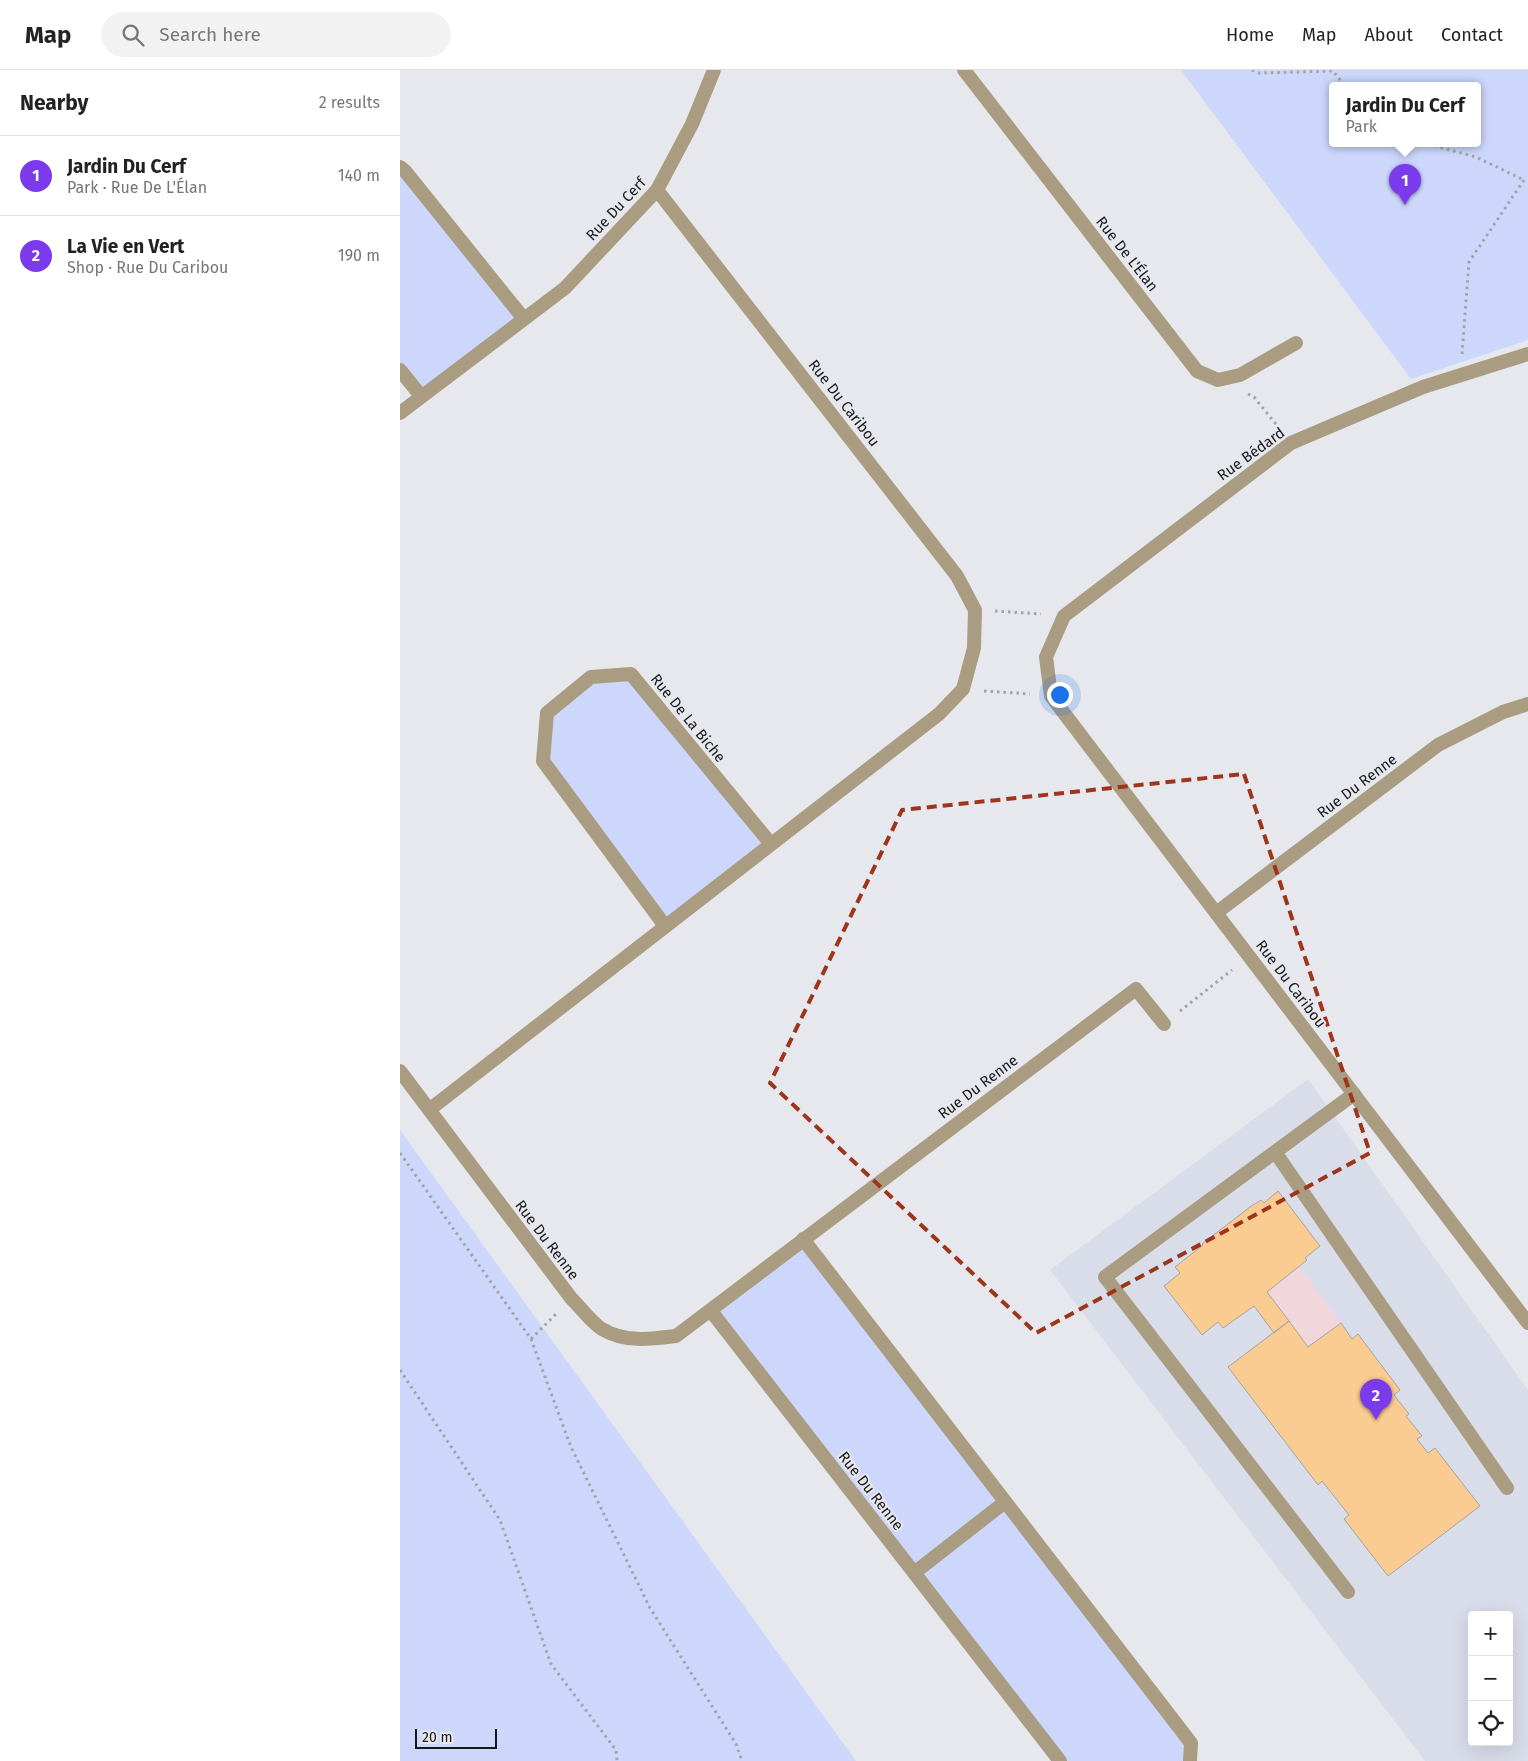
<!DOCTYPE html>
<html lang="en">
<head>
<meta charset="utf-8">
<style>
  :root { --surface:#fff; --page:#f2f2f2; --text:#222; --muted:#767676; --line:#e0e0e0; --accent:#7c3aed }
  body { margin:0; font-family:"Fira Sans",sans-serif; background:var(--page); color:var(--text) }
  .controls { position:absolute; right:15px; bottom:15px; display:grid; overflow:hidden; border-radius:5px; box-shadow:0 5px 20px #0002 }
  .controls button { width:45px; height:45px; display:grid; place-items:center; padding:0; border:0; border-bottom:1px solid var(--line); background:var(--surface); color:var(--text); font:25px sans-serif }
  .scale { position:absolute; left:15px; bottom:12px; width:82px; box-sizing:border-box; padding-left:5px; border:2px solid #18181a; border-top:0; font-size:14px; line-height:18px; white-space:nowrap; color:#18181a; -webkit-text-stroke:4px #e7e8ee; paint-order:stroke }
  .you { position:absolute; left:659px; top:624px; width:18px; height:18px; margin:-12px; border:4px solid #fff; border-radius:50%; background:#1a73e8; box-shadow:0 0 0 8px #1a73e833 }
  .badge { display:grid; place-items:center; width:32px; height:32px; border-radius:50%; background:var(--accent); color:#fff; font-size:16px; font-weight:700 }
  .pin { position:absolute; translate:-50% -41px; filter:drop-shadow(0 1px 2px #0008) }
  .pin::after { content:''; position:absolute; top:26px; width:18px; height:15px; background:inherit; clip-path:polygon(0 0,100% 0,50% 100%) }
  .popup { position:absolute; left:929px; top:12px; width:152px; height:65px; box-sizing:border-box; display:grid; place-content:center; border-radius:5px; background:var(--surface); filter:drop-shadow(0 1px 4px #0005); font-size:16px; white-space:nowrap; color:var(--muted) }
  .popup b { font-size:19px; color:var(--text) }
  .popup::after { content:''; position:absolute; left:50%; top:100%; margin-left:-10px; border:10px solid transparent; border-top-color:var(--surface) }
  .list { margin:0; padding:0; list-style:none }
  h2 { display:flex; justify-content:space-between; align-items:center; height:65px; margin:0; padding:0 20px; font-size:21px }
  h2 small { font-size:16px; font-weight:400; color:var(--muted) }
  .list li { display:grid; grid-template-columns:32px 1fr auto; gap:15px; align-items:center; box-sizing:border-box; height:80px; padding:0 20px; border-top:1px solid var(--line) }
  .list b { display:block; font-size:19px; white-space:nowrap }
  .list p { margin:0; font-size:16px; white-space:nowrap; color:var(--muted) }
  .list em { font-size:16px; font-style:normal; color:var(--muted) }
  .icon { flex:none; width:28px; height:28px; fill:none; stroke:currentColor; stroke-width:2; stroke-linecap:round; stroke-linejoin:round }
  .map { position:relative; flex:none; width:1128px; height:1691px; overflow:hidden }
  header { display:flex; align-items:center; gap:30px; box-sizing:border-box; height:70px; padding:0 25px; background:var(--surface); border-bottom:1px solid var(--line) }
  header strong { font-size:24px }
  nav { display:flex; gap:28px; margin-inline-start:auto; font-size:18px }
  .search { width:350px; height:45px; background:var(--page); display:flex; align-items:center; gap:12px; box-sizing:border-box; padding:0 18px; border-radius:28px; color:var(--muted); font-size:19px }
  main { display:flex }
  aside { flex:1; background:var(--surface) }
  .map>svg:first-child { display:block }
</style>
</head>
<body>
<header>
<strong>Map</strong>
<div class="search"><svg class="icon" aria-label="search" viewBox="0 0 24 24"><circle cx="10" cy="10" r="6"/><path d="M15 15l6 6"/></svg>Search here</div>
<nav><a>Home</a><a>Map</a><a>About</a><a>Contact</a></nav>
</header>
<main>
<aside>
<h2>Nearby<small>2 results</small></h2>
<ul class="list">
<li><span class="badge">1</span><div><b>Jardin Du Cerf</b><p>Park · Rue De L'Élan</p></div><em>140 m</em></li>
<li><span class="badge">2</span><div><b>La Vie en Vert</b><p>Shop · Rue Du Caribou</p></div><em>190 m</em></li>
</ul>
</aside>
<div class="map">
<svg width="1128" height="1691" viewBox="0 0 1128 1691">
  <rect width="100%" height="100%" fill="#e7e8ee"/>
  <!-- built -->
  <path fill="#d8dde9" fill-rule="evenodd" d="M908 1009 1128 1320V1691H1025L650 1200ZM1072 1545H1109V1672H1072Z"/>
  <!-- education -->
  <path fill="#f1d7dc" d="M899 1197 941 1253 908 1277 867 1222Z"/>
  <!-- green -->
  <path fill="#ccd7fb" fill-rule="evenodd" d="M781 0H1128V270L1011 309ZM1078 16V74H932V16Z
    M0 97 124 249 21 326 0 300Z
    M231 604 371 774 265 856 143 691 147 643 191 607Z
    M0 1060 456 1691H0Z
    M403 1169 791 1673 790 1691H660L311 1241Z"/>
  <!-- building -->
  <path fill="#facc92" stroke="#a6a39f" d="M878 1121 920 1176 905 1188 907 1190 867 1222 889 1251 874 1263 854 1236 823 1258 818 1252 802 1265 764 1216 780 1203 775 1197 803 1175 802 1174 850 1137 861 1130 864 1133Z
    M889 1251 908 1277 941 1253 952 1269 958 1264 1000 1320 994 1325 1009 1344 1006 1346 1022 1366 1017 1369 1028 1383 1035 1378 1080 1436 988 1506 944 1449 949 1445 922 1411 918 1415 828 1297Z"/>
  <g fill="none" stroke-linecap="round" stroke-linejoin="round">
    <!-- path -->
    <path stroke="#a3a3a8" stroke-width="3" stroke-dasharray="2.5 4" stroke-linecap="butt" d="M852 0 858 3 933 1 945 16
      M1028 74 1076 87 1124 110
      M1062 284 1069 192 1124 110H1128
      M848 324 854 327 879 358
      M595 541 641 544
      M584 621 630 624
      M780 941 832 900
      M0 1083 131 1269 171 1377 250 1538 336 1674 342 1691
      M131 1269 157 1243
      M0 1300 100 1450 151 1594 216 1680 217 1691"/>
    <!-- service -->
    <path stroke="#aa9c81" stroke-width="14" d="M954 1024 875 1082 1107 1418
      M875 1082 705 1207 948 1522"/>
    <!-- minor -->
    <path stroke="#aa9c81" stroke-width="14" d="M564 0 797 301 818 310 840 305 896 273
      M0 97 5 101 124 249
      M1128 284 1023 317 891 373 664 546 646 587 651 626 1128 1253
      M0 300 21 326
      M0 343 165 218 257 120 292 54 314 0
      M816 843 1038 675 1103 642 1128 634
      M265 856 143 691 147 643 191 607 231 604 371 774
      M0 1001 171 1228C180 1237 192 1253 202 1259 225 1273 252 1269 276 1266L736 919 764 954
      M29 1040 539 644 563 619 574 578 575 540 557 506 257 120
      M403 1169 791 1673 790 1691
      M311 1241 660 1691
      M514 1503 605 1432"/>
  </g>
  <!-- marked area -->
  <path fill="none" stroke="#9d351b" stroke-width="4" stroke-dasharray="10 6" stroke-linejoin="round" d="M844 704 970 1083 636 1263 370 1013 502 740Z"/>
  <g text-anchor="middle" stroke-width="4" stroke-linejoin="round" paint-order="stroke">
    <!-- street labels -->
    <g font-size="15" fill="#18181a" stroke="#e7e8ee">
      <text transform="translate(216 139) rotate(-47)" y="5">Rue Du Cerf</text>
      <text transform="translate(727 184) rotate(52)" y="5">Rue De L'Élan</text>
      <text transform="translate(444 333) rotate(52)" y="5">Rue Du Caribou</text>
      <text transform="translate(851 384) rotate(-36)" y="5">Rue Bédard</text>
      <text transform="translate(288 648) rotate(51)" y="5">Rue De La Biche</text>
      <text transform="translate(957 716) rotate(-37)" y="5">Rue Du Renne</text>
      <text transform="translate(891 914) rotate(53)" y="5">Rue Du Caribou</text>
      <text transform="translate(578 1017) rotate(-37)" y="5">Rue Du Renne</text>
      <text transform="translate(147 1170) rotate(53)" y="5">Rue Du Renne</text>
      <text transform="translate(471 1421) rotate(52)" y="5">Rue Du Renne</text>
    </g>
  </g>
</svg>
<div class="controls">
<button>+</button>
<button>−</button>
<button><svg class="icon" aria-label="locate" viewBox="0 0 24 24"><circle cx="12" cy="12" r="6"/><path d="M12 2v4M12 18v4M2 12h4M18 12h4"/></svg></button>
</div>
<div class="scale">20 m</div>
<div class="you"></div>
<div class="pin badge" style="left:1005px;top:135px">1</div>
<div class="popup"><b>Jardin Du Cerf</b>Park</div>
<div class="pin badge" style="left:976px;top:1350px">2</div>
</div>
</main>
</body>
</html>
